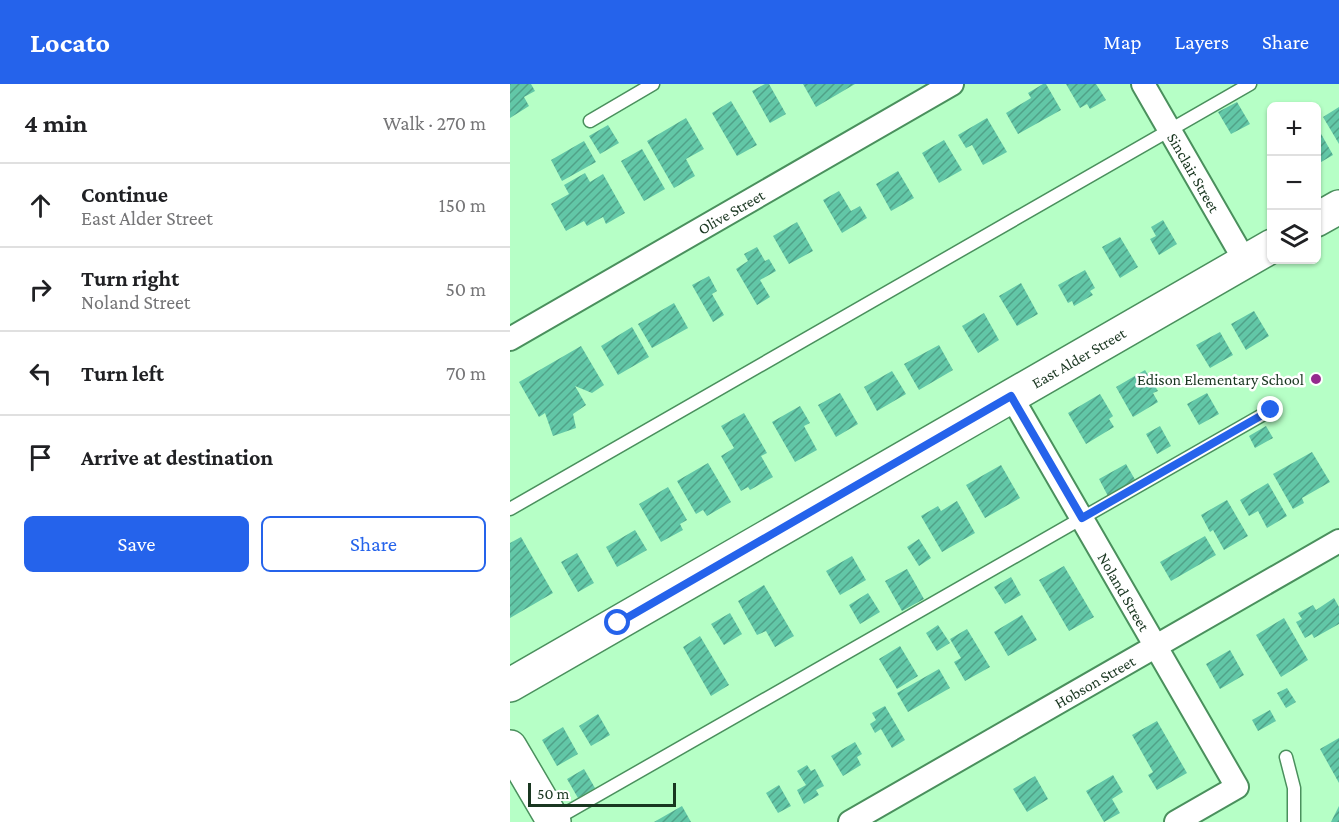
<!DOCTYPE html>
<html lang="en">
<head>
<meta charset="utf-8">
<style>
  :root { --surface:#fff; --page:#f6f6f6; --text:#202124; --muted:#757577; --line:#e0e0e0; --accent:#2563eb }
  body { margin:0; font-family:"Crimson Pro",serif; background:var(--page); color:var(--text) }
  .controls { position:absolute; right:18px; top:18px; display:grid; overflow:hidden; border-radius:9px; box-shadow:0 2px 4px #0004 }
  .controls button { width:54px; height:54px; display:grid; place-items:center; padding:0; border:0; border-bottom:2px solid var(--line); background:var(--surface); color:var(--text); font:30px sans-serif }
  .scale { position:absolute; left:18px; bottom:15px; width:148px; box-sizing:border-box; padding-left:6px; border:3px solid #193620; border-top:0; font-size:16px; line-height:21px; white-space:nowrap; color:#193620; -webkit-text-stroke:4px #fff; paint-order:stroke }
  .stop { position:absolute; width:18px; height:18px; margin:-14px; border:4px solid #2563eb; border-radius:50%; background:#fff }
  .stop.end { background:#2563eb; border-color:#fff; box-shadow:0 2px 6px #0008 }
  .list { margin:0; padding:0; list-style:none }
  h2 { display:flex; justify-content:space-between; align-items:center; height:78px; margin:0; padding:0 24px; font-size:26px }
  h2 small { font-size:20px; font-weight:400; color:var(--muted) }
  .list li { display:grid; grid-template-columns:39px 1fr auto; gap:18px; align-items:center; box-sizing:border-box; height:84px; padding:0 24px; border-top:2px solid var(--line) }
  .list b { display:block; font-size:22px; white-space:nowrap }
  .list p { margin:0; font-size:20px; white-space:nowrap; color:var(--muted) }
  .list em { font-size:20px; font-style:normal; color:var(--muted) }
  .actions { display:flex; gap:12px; padding:18px 24px }
  .actions a { flex:1; padding:14px 0; border:2px solid var(--accent); border-radius:9px; text-align:center; font-size:21px; color:var(--accent) }
  .actions .main { background:var(--accent); color:#fff }
  .icon { flex:none; width:33px; height:33px; fill:none; stroke:currentColor; stroke-width:2; stroke-linecap:round; stroke-linejoin:round }
  .map { position:relative; flex:none; width:829px; height:738px; overflow:hidden }
  header { display:flex; align-items:center; gap:36px; box-sizing:border-box; height:84px; padding:0 30px; background:var(--accent); color:#fff }
  header strong { font-size:28px }
  nav { display:flex; gap:33px; margin-inline-start:auto; font-size:21px }
  main { display:flex }
  aside { flex:1; background:var(--surface) }
  .map>svg:first-child { display:block }
</style>
</head>
<body>
<header>
<strong>Locato</strong>
<nav><a>Map</a><a>Layers</a><a>Share</a></nav>
</header>
<main>
<aside>
<h2>4 min<small>Walk · 270 m</small></h2>
<ul class="list">
<li><svg class="icon" aria-label="ahead" viewBox="0 0 24 24"><path d="M12 20V5M6 11l6-6 6 6"/></svg><div><b>Continue</b><p>East Alder Street</p></div><em>150 m</em></li>
<li><svg class="icon" aria-label="right" viewBox="0 0 24 24"><path d="M7 20v-9h11M14 6l5 5-5 5"/></svg><div><b>Turn right</b><p>Noland Street</p></div><em>50 m</em></li>
<li><svg class="icon" aria-label="left" viewBox="0 0 24 24"><path d="M17 20v-9H6M10 6l-5 5 5 5"/></svg><div><b>Turn left</b></div><em>70 m</em></li>
<li><svg class="icon" aria-label="arrive" viewBox="0 0 24 24"><path d="M6 21V4h12l-3 4 3 4H6"/></svg><div><b>Arrive at destination</b></div></li>
</ul>
<div class="actions"><a class="main">Save</a><a>Share</a></div>
</aside>
<div class="map">
<svg width="829" height="738" viewBox="0 0 829 738">
  <defs>
    <pattern id="building-hatch" width="6" height="6" patternUnits="userSpaceOnUse" patternTransform="scale(1.5)"><rect width="6" height="6" fill="#62c7a7"/><path d="M-1 1l2-2M0 6l6-6M5 7l2-2" fill="none" stroke="#50a288"/></pattern>
  </defs>
  <rect width="100%" height="100%" fill="#b6ffc6"/>
  <!-- building -->
  <path fill="url(#building-hatch)" d="M0 0H21L25 7 14 13 19 22 0 34Z
    M255 0H259L276 30 260 39 242 7Z
    M293 0H345L306 23Z
    M533 0H536L551 26 508 50 496 29 521 14 518 9Z
    M556 0H586L596 16 580 25 577 20 570 24Z
    M221 17 247 61 227 72 202 29Z
    M727 18 740 40 721 50 708 28Z
    M829 23V60L813 33Z
    M176 34 194 65 176 75 185 92 164 104 137 57Z
    M477 34 497 68 473 81 462 61 456 64 448 51Z
    M98 41 109 59 90 70 79 52Z
    M810 48 823 71 806 81V50Z
    M434 56 452 86 429 99 412 69Z
    M74 57 86 78 52 97 41 76Z
    M132 65 155 105 134 117 111 77Z
    M388 87 404 114 381 127 366 100Z
    M75 89 80 98 93 90 115 129 96 140 93 133 77 142 74 137 56 147 41 120 59 110 54 101Z
    M329 107 341 127 350 122 357 134 332 149 313 116Z
    M653 136 667 160 649 171 640 155 646 152 641 143Z
    M287 138 303 167 279 180 263 152Z
    M610 153 628 183 610 194 592 163Z
    M247 163 255 177 259 175 266 187 250 196 260 213 247 221 226 185 238 177 234 170Z
    M575 186 585 204 580 207 583 211 564 222 562 217 558 219 548 201Z
    M199 192 207 207 202 210 214 231 203 238 182 201Z
    M511 199 528 230 507 242 489 212Z
    M164 219 178 244 142 264 128 240Z
    M744 227 759 252 736 266 721 240Z
    M474 229 489 256 468 269 452 242Z
    M122 243 139 273 108 291 91 262Z
    M710 248 723 271 700 284 686 261Z
    M429 261 443 286 409 306 394 280Z
    M71 262 94 301 82 309 65 302 76 321 63 330 66 344 43 352 35 329 29 333 9 298Z
    M635 286 648 307 643 309 648 318 623 333 606 303Z
    M382 287 396 310 367 327 354 303Z
    M330 309 348 340 326 353 308 321Z
    M697 309 709 330 689 341 677 320Z
    M590 310 603 332 599 335 604 343 576 360 558 329Z
    M290 322 300 339 294 342 307 366 285 378 262 338Z
    M234 329 257 369 251 372 263 393 240 406 238 403 231 407 211 372 224 364 211 342Z
    M650 342 661 362 647 370 636 350Z
    M756 342 763 354 745 364 739 352Z
    M802 368 820 398 792 414 794 419 783 425 763 390Z
    M198 379 221 418 197 432 193 426 186 430 167 397Z
    M616 380 627 399 599 414 589 395Z
    M491 381 510 414 475 434 456 401Z
    M758 399 777 432 757 444 748 427 739 432 730 416Z
    M158 403 177 436 170 440 173 446 151 458 129 420Z
    M717 416 738 452 714 466 703 446 700 448 691 431Z
    M447 417 465 449 432 468 411 432 428 422 431 427Z
    M125 446 137 466 107 483 96 463Z
    M695 452 706 471 661 497 650 478Z
    M11 453 43 509 0 534V459Z
    M409 455 421 474 409 482 397 463Z
    M67 469 84 499 68 508 51 478Z
    M342 472 356 496 330 511 316 487Z
    M554 482 584 533 559 547 529 496Z
    M397 485 414 515 392 527 375 497Z
    M501 493 511 511 495 520 484 503Z
    M254 501 284 552 265 563 256 547 247 551 228 517Z
    M358 509 370 528 350 540 339 521Z
    M824 514 829 523V540L804 554 802 550 795 554 786 538 792 535 788 529 803 521 806 526Z
    M220 529 232 550 214 561 201 540Z
    M512 531 527 556 498 572 484 548Z
    M774 534 798 576 771 593 746 551Z
    M428 541 440 559 427 567 416 549Z
    M457 545 480 583 455 597 444 578 451 574 440 555Z
    M190 552 219 601 201 612 173 563Z
    M390 562 408 592 387 605 369 575Z
    M720 566 734 591 710 605 696 580Z
    M429 585 440 604 398 628 387 609Z
    M777 604 786 618 776 624 767 609Z
    M375 622 395 656 382 664 371 645 365 649 360 640 366 636 362 629Z
    M760 626 766 637 748 647 742 636Z
    M88 630 100 651 81 662 69 642Z
    M647 637 677 689 647 706 638 691 643 688 622 651Z
    M53 643 68 670 47 682 32 656Z
    M829 654V699L810 665Z
    M345 658 352 670 347 673 351 681 333 692 321 672Z
    M297 681 301 687 305 685 314 702 306 706 309 711 294 720 287 706 296 701 287 687Z
    M74 685 85 704 68 714 57 695Z
    M603 691 613 708 602 715 610 729 594 738 576 707Z
    M525 692 538 715 517 728 503 705Z
    M269 701 281 722 268 729 256 709Z
    M172 722 181 738H144Z
    M829 722V738H821Z"/>
  <g fill="none" stroke-linecap="round" stroke-linejoin="round">
    <defs>
      <path id="service" d="M80 37 143 0
        M0 425 740 0
        M776 673 784 704V738
        M44 736 761 326"/>
      <g id="minor">
        <path id="s1" d="M633 0 735 177"/>
        <path id="s2" d="M0 255 442 0"/>
        <path id="s3" d="M501 312 727 703 666 738"/>
        <path id="s4" d="M340 738 829 457"/>
      </g>
      <g id="secondary">
        <path d="M806 136 829 123"/>
        <path id="s5" d="M0 601 762 162"/>
        <path d="M0 663 44 738"/>
      </g>
    </defs>
    <!-- service casing -->
    <use href="#service" stroke="#4a905d" stroke-width="15"/>
    <!-- minor casing -->
    <use href="#minor" stroke="#4a905d" stroke-width="26"/>
    <!-- secondary casing -->
    <use href="#secondary" stroke="#4a905d" stroke-width="36"/>
    <!-- service -->
    <use href="#service" stroke="#fff" stroke-width="12"/>
    <!-- minor -->
    <use href="#minor" stroke="#fff" stroke-width="22"/>
    <!-- secondary -->
    <use href="#secondary" stroke="#fff" stroke-width="33"/>
  </g>
  <g fill="none" stroke-linecap="round" stroke-linejoin="round">
    <!-- route -->
    <path stroke="#2563eb" stroke-width="8" d="M108 539 501 312 572 434 761 326"/>
  </g>
  <!-- markers -->
  <circle fill="#952b8e" stroke="#fff" stroke-width="2" cx="806" cy="295" r="6"/>
  <g text-anchor="middle" stroke-width="5" stroke-linejoin="round" paint-order="stroke">
    <!-- street labels -->
    <g font-size="16" fill="#193620" stroke="#fff">
      <text dy="6" stroke="none"><textPath href="#s1" startOffset="102">Sinclair Street</textPath></text>
      <text dy="6" stroke="none"><textPath href="#s2" startOffset="255">Olive Street</textPath></text>
      <text dy="6" stroke="none"><textPath href="#s5" startOffset="656">East Alder Street</textPath></text>
      <text dy="6" stroke="none"><textPath href="#s3" startOffset="226">Noland Street</textPath></text>
      <text dy="6" stroke="none"><textPath href="#s4" startOffset="282">Hobson Street</textPath></text>
    </g>
    <!-- poi labels -->
    <g font-size="16" fill="#193620" stroke="#fff" text-anchor="end">
      <text x="794" y="301">Edison Elementary School</text>
    </g>
  </g>
</svg>
<div class="controls">
<button>+</button>
<button>−</button>
<button><svg class="icon" aria-label="layers" viewBox="0 0 24 24"><path d="M12 4l9 5-9 5-9-5zM3 14l9 5 9-5"/></svg></button>
</div>
<div class="scale">50 m</div>
<div class="stop" style="left:108px;top:539px"></div>
<div class="stop end" style="left:761px;top:326px"></div>
</div>
</main>
</body>
</html>
